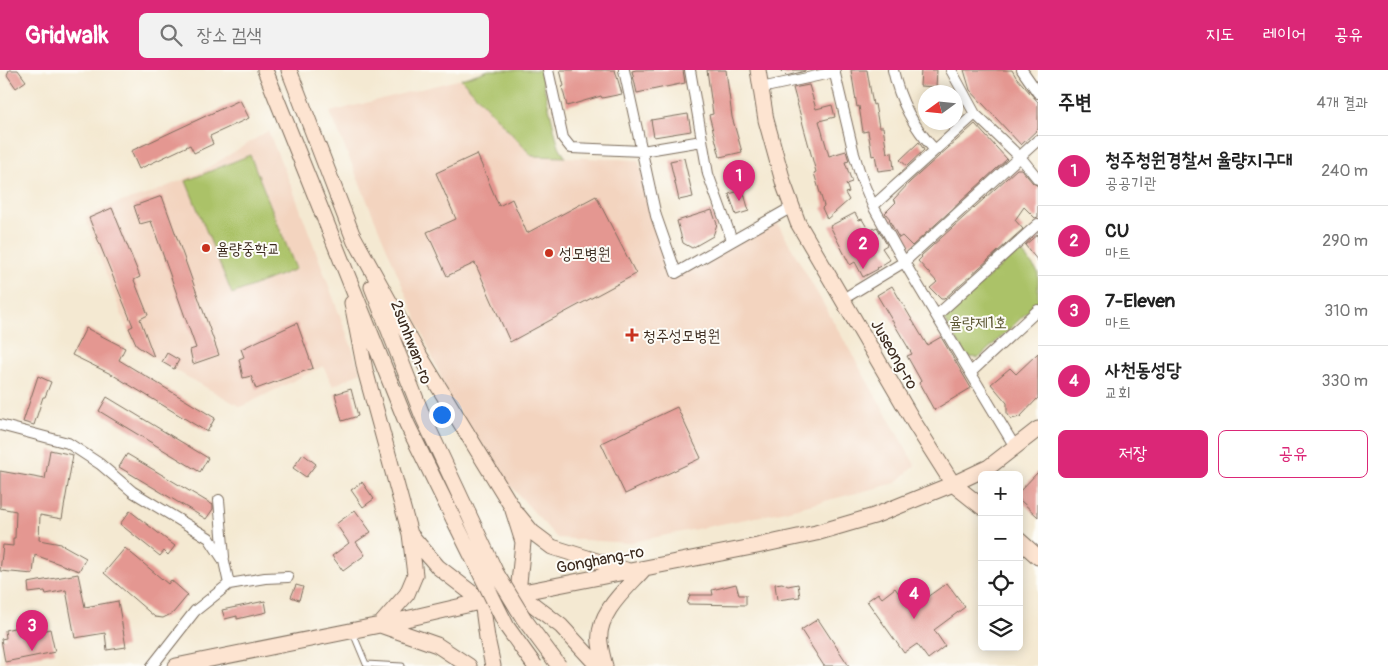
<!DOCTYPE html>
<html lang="ko">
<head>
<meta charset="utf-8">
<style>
  :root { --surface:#fff; --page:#f2f2f2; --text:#222; --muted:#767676; --line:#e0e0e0; --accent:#db2777 }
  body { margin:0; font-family:Pangolin,"Poor Story",sans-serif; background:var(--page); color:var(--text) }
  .controls { position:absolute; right:15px; bottom:15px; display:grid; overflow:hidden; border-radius:8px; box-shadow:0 2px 12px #0003 }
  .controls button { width:45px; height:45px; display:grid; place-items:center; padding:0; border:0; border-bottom:1px solid var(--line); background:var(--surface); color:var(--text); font:25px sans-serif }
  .compass { position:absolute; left:918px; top:15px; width:45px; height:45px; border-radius:50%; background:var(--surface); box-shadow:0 2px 12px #0003; rotate:255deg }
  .you { position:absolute; left:441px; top:344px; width:18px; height:18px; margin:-12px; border:4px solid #fff; border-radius:50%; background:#1a73e8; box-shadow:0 0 0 8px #1a73e833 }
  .badge { display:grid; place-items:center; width:32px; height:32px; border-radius:50%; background:var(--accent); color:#fff; font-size:16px; font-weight:700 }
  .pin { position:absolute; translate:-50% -41px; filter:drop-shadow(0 1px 2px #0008) }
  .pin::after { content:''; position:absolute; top:26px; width:18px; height:15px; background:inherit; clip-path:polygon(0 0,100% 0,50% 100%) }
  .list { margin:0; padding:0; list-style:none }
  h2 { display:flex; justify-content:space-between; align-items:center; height:65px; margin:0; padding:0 20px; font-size:21px }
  h2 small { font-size:16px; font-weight:400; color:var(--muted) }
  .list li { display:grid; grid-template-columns:32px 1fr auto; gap:15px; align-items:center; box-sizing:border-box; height:70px; padding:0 20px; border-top:1px solid var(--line) }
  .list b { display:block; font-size:19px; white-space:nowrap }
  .list p { margin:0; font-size:16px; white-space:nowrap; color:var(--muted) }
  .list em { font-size:16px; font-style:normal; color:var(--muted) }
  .actions { display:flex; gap:10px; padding:15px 20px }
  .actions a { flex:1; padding:11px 0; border:1px solid var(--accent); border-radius:8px; text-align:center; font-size:18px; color:var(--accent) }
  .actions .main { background:var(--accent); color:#fff }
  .icon { flex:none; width:28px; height:28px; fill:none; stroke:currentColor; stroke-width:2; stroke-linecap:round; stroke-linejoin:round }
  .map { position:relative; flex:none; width:1038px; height:596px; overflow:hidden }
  header { display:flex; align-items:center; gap:30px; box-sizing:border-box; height:70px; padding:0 25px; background:var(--accent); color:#fff }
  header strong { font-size:24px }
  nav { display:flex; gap:28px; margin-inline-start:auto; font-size:18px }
  .search { width:350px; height:45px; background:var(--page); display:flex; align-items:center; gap:12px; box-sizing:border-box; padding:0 18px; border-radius:8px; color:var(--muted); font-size:19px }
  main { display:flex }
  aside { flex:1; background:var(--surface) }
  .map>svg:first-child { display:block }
</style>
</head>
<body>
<header>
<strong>Gridwalk</strong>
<div class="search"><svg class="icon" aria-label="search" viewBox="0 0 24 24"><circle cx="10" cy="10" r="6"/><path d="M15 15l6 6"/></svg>장소 검색</div>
<nav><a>지도</a><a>레이어</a><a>공유</a></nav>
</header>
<main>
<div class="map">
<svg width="1038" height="596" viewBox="0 0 1038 596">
  <rect width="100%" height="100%" fill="#fdfcf7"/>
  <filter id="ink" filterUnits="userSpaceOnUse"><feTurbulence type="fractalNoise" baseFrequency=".02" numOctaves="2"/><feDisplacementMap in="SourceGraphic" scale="10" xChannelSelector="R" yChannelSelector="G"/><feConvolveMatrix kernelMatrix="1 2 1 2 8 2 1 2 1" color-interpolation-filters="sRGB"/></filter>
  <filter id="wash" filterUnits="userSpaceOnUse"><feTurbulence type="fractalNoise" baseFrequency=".0096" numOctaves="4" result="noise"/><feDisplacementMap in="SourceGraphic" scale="20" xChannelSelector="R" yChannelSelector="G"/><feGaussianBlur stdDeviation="1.12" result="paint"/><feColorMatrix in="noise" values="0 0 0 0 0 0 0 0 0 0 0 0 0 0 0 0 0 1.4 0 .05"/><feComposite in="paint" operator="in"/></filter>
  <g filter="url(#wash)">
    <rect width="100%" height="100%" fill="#f4e9d2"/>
    <!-- built -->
    <path fill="#f3d4bf" d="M461 9 532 86 638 90 676 202 774 147 915 395 896 413 781 442 627 473 557 468 508 413 449 327 330 42Z
      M268 61 293 120 361 302 333 316 323 296 241 337 134 277 85 147 114 134 149 124 201 102Z"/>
    <!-- green -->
    <path fill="#abc267" stroke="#737642" d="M489 0H540L558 74 565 87 532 86 461 9Z
      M250 85 296 199 232 224 186 111Z
      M1020 180 1038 202V232L979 288 967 287 942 246Z"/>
    <g id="blocks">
      <!-- building -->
      <path fill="#e49791" d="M9 0H18L26 11 16 18 7 5Z
        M560 0H615L622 24 602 28 601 26 567 36 562 17 564 16Z
        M636 0H683L685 13 637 23 632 1Z
        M707 0H726L732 47 742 82 720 87 709 45 713 44Z
        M780 0H805V1L786 6Z
        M851 0H867L873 35 875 34 879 57H883L887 83 892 82 894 99 878 101 875 85 872 86 868 61 863 62 859 36 857 37Z
        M921 0H937L936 17 920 16Z
        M964 0H1012L1016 7 1038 32V59L1021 75 970 20Z
        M809 15 816 39 832 35 835 47 819 51 829 86 846 81 849 91 845 92 852 112 846 114 849 122 845 123 849 130 827 149 822 138 824 136 814 103 816 102 793 18Z
        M240 30 249 48 210 66 213 74 194 83 190 75 139 99 131 81Z
        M688 44 691 61 654 67 651 50Z
        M975 54 1007 89 912 176 902 166 899 168 889 150 890 149 885 143 896 132 893 130 910 112Z
        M919 72 924 80 907 96 900 90Z
        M477 84 499 136 512 129 527 163 596 126 636 204 510 272 475 193 447 206 427 162 456 149 436 103Z
        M684 88 693 127 679 130 670 91Z
        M1017 99H1021L1033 113 1038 116V147L1035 148 1024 137 1015 150 1023 159 944 229H941L930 218 937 212 918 191 922 187 921 186Z
        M743 120 749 141 736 145 729 124Z
        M162 126 219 285 193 294 190 280 196 278 151 151 140 154 134 136Z
        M112 138 140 207 134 210 148 245 140 249 154 287 137 276 129 258 133 256 89 148Z
        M712 140 717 154 713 166 692 178 683 173 677 151Z
        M855 143 859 150 862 149 869 161 877 157 887 175 882 178 890 190 877 198 878 199 863 207 855 192 850 195 830 156Z
        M1038 164V191L1025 175Z
        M892 216 927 275 941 267 971 318 934 340 919 313 921 311 907 286 912 284 877 225Z
        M297 253 313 298 256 319 251 306 243 308 239 289 244 287 241 279Z
        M86 258 125 278 119 290 215 348 207 362 113 305 72 285Z
        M167 283 179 290 174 299 162 292Z
        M1038 283V328L1020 347 1011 349 1007 343V333L991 314 1010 298 1016 304Z
        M38 306 51 312 45 327H43L34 355 23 352Z
        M351 319 358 346 342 351 335 324Z
        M107 327 208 388 200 402 99 341Z
        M677 337 701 388 625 424 601 373Z
        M50 380 73 385 62 449 40 445 39 470 61 474 86 488 79 501 35 485 33 504 0 501 3 475 13 476V468H15L16 441 0 438V401L45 409Z
        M127 384 213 435V439L206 449 119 397Z
        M303 384 316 394 306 407 293 398Z
        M1038 402V447L1019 429V422Z
        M362 412 374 429 363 437 351 420Z
        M355 440 371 462 356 472 365 485 343 501 332 486 349 473 336 454Z
        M130 441 175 476 168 485 164 481 160 486 120 454Z
        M125 478 168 514 171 510 188 525 173 543 163 548 155 547 104 503Z
        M78 504 85 537 118 531 126 577 107 580 105 563 75 568 66 520 46 524 45 521 29 523 28 513Z
        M782 513 788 516 798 514 800 527 777 530 775 514Z
        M947 513 965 537 934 560 945 576 928 589 917 574 904 583 867 531 878 523 882 528 895 518 910 539Z
        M736 514 739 525H746V535L687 534 690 525H713L712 520Z
        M296 515 303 517 299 530 291 527Z
        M265 531 267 542 237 549V546L225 549 222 540Z
        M818 549 849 596H824L801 560Z
        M18 557 19 566 50 559 55 582 5 592 1 569 6 568 5 560Z"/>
    </g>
  </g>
  <g filter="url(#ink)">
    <use href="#blocks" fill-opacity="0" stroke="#7c6d5d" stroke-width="1"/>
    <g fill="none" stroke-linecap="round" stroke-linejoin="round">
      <defs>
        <path id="lane" d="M353 563 366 594 402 596"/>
        <path id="street" d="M548 0 563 68 571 78 642 81 702 71
          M624 0 656 146 676 203 792 137
          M690 0 708 104 732 170
          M834 0 854 84 862 110 873 136 904 192 1015 377
          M893 0C900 32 913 57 935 80
          M951 0 975 44 1021 88 1038 109
          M1022 0 1038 23
          M761 18 835 2
          M873 136 975 44
          M843 229 904 192 1038 70
          M937 245 1038 154
          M971 302 1038 240
          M0 355 68 373 100 394 133 422 209 468 224 491 229 514
          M219 430 224 487
          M152 596 195 541 229 514 265 508 288 507"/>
        <path id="secondary" d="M265 0 407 354 454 450
          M289 0 355 172
          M758 0 766 50 784 115 798 153 915 354 953 414 982 437
          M352 164 415 278 512 437 523 472 518 523 561 556 598 596
          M372 217 423 347 468 443
          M352 233 365 300 410 464 415 505 407 524 380 555 437 575 469 596
          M518 445 532 462 552 477 626 500
          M410 464 438 497 482 531 487 568 493 596
          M1019 470 1038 487
          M176 596 380 555 518 523 757 476 816 463 874 446 953 414 989 397 1038 359
          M605 596C603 589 601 581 600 573 596 544 626 519 644 499"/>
      </defs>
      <!-- lane casing -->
      <use href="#lane" stroke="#7c6d5d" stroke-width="7"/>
      <!-- street casing -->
      <use href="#street" stroke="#7c6d5d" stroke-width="12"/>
      <!-- secondary casing -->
      <use href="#secondary" stroke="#7c6d5d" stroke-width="17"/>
      <!-- lane -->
      <use href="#lane" stroke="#fff" stroke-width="5"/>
      <!-- street -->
      <use href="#street" stroke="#fff" stroke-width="10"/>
      <!-- secondary -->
      <use href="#secondary" stroke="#fde4d1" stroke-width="15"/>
      <defs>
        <path id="secondary-bridge" d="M468 443 496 503 524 549 559 596
          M454 450 507 557 535 596"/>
      </defs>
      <!-- secondary-bridge casing -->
      <use href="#secondary-bridge" stroke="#7c6d5d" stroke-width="17" stroke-linecap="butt"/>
      <!-- secondary-bridge -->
      <use href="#secondary-bridge" stroke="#fde4d1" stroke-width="15"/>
    </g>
  </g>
  <!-- markers -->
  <g fill="#c8321e" stroke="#fdfcf7" stroke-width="2">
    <circle cx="206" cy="178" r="5"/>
    <circle cx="549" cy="183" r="5"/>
    <path d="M629.5 257.5h5v5h5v5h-5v5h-5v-5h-5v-5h5z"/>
  </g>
  <g text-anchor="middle" stroke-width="4" stroke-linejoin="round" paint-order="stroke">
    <!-- poi labels -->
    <g font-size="16" fill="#3b2a1e" stroke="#fdfcf7" text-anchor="start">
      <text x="216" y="184">율량중학교</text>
      <text x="559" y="189">성모병원</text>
      <text x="643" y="271">청주성모병원</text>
    </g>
    <!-- park labels -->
    <g font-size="16" fill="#5d5834" stroke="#fdfcf7">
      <text x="978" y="258">율량제1호</text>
    </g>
    <!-- street labels -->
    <g font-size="16" fill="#3b2a1e" stroke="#fdfcf7">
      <text transform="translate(412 272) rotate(69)" y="6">2sunhwan-ro</text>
      <text transform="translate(895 284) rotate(60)" y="6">Juseong-ro</text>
      <text transform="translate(600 489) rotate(-11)" y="6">Gonghang-ro</text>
    </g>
  </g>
</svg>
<div class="controls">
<button>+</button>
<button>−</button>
<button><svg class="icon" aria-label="locate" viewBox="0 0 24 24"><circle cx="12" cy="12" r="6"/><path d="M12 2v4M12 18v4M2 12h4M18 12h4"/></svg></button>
<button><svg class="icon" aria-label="layers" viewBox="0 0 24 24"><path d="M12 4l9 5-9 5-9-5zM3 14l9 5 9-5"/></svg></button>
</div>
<svg class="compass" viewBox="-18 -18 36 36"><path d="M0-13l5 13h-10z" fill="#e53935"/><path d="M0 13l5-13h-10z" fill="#767676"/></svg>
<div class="you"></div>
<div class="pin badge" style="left:739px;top:131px">1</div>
<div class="pin badge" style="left:863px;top:199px">2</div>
<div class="pin badge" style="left:32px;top:581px">3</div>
<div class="pin badge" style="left:914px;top:549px">4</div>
</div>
<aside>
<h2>주변<small>4개 결과</small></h2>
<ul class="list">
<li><span class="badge">1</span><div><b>청주청원경찰서 율량지구대</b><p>공공기관</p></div><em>240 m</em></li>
<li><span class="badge">2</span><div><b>CU</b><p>마트</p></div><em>290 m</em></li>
<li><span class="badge">3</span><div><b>7-Eleven</b><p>마트</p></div><em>310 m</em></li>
<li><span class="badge">4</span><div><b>사천동성당</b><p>교회</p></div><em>330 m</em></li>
</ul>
<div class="actions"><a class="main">저장</a><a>공유</a></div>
</aside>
</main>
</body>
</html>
